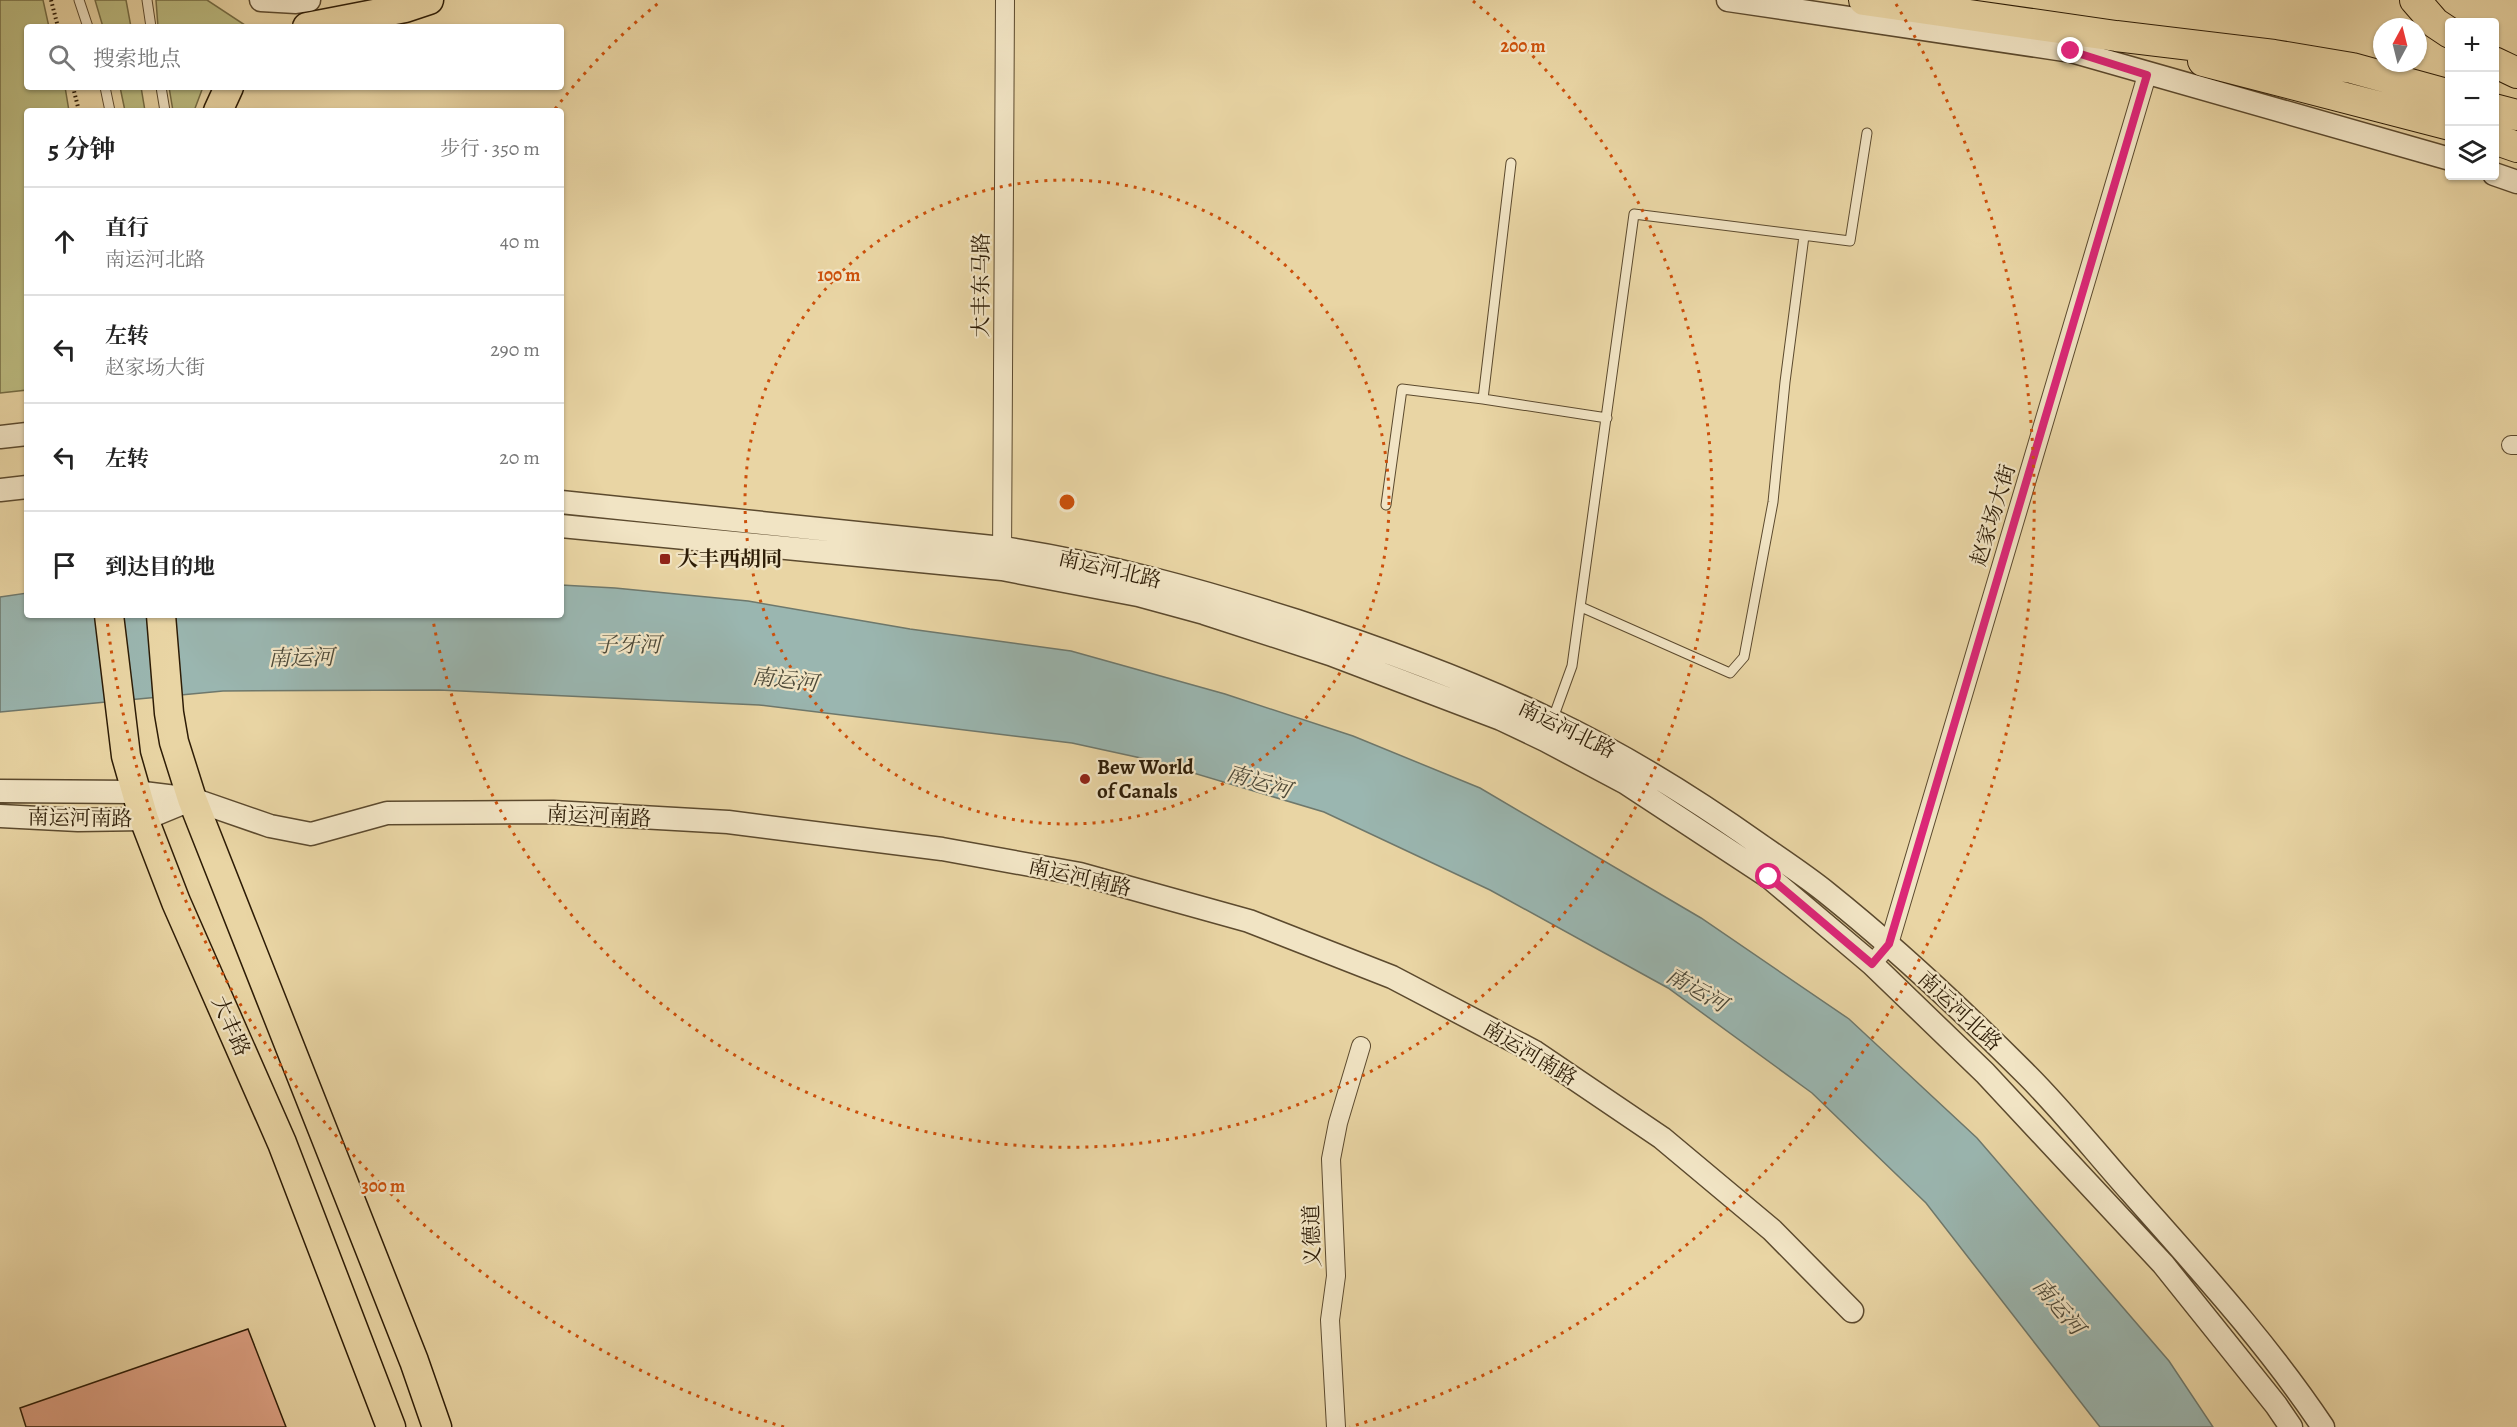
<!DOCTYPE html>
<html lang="zh">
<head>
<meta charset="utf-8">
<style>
  :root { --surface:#fff; --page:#f6f6f6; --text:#222; --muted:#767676; --line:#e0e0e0 }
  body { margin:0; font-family:Alegreya,"Noto Serif SC",serif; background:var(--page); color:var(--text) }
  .controls { position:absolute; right:18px; top:18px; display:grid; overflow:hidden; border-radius:6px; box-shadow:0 2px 4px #0004 }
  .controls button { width:54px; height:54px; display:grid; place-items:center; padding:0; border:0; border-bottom:2px solid var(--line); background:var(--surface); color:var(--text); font:30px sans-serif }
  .compass { position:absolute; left:2373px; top:18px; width:54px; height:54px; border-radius:50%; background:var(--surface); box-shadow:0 2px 4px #0004; rotate:7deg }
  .stop { position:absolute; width:18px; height:18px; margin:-14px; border:4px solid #db2777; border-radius:50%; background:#fff }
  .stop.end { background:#db2777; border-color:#fff; box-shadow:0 2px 6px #0008 }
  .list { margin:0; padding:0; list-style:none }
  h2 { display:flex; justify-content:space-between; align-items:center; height:78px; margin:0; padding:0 24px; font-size:26px }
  h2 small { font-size:20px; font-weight:400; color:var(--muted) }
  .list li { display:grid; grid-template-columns:39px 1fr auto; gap:18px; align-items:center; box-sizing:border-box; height:108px; padding:0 24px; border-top:2px solid var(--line) }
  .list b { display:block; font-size:22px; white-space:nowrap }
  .list p { margin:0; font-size:20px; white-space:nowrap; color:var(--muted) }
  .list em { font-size:20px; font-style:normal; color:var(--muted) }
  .icon { flex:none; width:33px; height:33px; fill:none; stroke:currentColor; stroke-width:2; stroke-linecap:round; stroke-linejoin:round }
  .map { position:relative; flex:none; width:2517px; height:1427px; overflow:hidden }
  .search { position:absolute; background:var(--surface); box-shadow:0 2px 4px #0004; left:24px; top:24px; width:540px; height:66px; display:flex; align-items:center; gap:15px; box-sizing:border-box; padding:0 21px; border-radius:6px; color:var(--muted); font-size:22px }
  .panel { position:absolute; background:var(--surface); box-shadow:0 2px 4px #0004; left:24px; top:108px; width:540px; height:510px; border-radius:6px }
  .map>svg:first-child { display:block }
</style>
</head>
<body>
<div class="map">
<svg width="2517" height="1427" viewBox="0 0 2517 1427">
  <rect width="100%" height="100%" fill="#e9d5a4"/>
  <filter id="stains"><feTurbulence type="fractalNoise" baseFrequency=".00333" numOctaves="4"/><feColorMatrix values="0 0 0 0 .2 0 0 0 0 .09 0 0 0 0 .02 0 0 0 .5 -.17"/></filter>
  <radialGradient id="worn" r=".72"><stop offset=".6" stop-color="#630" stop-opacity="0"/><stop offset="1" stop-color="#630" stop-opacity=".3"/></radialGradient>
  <!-- green -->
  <path fill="#bcbc81" stroke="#746c44" stroke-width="1.5" d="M0 0H43L49 27H27V87H65L69 111H27V390L0 393Z
    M95 0H126L131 27H103Z
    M156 0H207L248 27H158Z
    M120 87H141L145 111H125Z
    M169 87H203L194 111H173Z"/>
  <!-- water -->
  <path fill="#9ab6b0" stroke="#6e786c" stroke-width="1.5" d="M561 585 615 588 748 601 910 629 1071 651 1225 694 1353 736 1480 788 1701 918 1849 1019 1977 1138 2169 1361 2213 1427H2100L1926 1203 1812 1093 1668 988 1490 890 1324 812 1150 760 1072 743 759 705 439 690 223 691 0 712V597L27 593V615H561Z"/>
  <!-- building -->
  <path fill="#dea184" stroke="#2d1c06" stroke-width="1.5" d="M248 1329 286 1427H26L20 1408Z"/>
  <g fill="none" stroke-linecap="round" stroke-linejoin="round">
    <defs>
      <path id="service" d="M79 0 88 27
        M147 0 151 27
        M105 87 110 111
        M161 87 165 111
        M1511 163 1483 399 1607 418
        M1386 505 1402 389 1483 399
        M1581 607 1730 673 1744 657 1773 502 1785 382 1804 236
        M1552 721 1572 666 1634 214 1850 241 1867 133"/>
      <path id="minor" d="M2511 445H2517
        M1002 562 1005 0
        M1872 964 1889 944 2147 75
        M1336 1427 1330 1320 1336 1276 1331 1159 1338 1123 1361 1046"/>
      <path id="tertiary" d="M261 0 296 2 309 0
        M1728 0 2071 51 2450 159
        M2494 174 2517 182
        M0 437 27 434
        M0 490 27 487
        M561 502 1002 548C1103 563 1200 590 1297 621 1382 649 1468 680 1549 719 1623 754 1694 798 1760 845 1783 861 1806 876 1827 893 1897 949 1964 1012 2027 1075 2064 1112 2097 1154 2131 1192 2198 1268 2267 1343 2323 1427
        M561 526 1002 569 1138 595 1204 613 1330 654 1501 719 1545 740 1626 783 1769 877 1872 964 1985 1073 2163 1264 2276 1405 2291 1427
        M0 791 135 792 192 799 270 826 311 834 387 813 553 812 728 822 942 849 1080 874 1249 921 1392 977 1535 1052 1662 1138 1772 1230 1852 1311
        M0 816 78 820 144 819 190 800"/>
      <path id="primary" d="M307 27 405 8 429 0
        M218 111 229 87
        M109 615 126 756 144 819 176 902 282 1143 391 1427
        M161 615 169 713 174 742 192 799 414 1361 437 1427"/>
      <path id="trunk" d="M1864 0 2116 36 2274 55 2352 68 2450 95
        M2415 0 2435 23 2450 33
        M2203 61 2450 125
        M2494 62 2517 73
        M2494 109 2517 115
        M2494 139 2517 147"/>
    </defs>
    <!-- service casing -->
    <use href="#service" stroke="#5c4a2e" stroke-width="11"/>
    <!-- minor casing -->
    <use href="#minor" stroke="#5c4a2e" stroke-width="20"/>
    <!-- tertiary casing -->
    <use href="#tertiary" stroke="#5c4a2e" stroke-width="25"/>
    <!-- primary casing -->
    <use href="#primary" stroke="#2d1c06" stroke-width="31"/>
    <!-- trunk casing -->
    <use href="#trunk" stroke="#2d1c06" stroke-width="32"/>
    <!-- path -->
    <path stroke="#2d1c06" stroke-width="4" stroke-dasharray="1.5 3" stroke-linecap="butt" d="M51 0 58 27
      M73 87 79 111"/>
    <!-- service -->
    <use href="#service" stroke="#f1e4c4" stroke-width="9"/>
    <!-- minor -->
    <use href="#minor" stroke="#f1e4c4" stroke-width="18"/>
    <!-- tertiary -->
    <use href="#tertiary" stroke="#f1e4c4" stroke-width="22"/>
    <!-- primary -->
    <use href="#primary" stroke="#e9d5a4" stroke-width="28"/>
    <!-- trunk -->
    <use href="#trunk" stroke="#e9d5a4" stroke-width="30"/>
  </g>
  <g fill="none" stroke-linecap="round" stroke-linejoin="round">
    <!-- route -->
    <path stroke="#db2777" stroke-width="8" d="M1769 877 1872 964 1889 944 2147 75 2071 51"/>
  </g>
  <!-- distance rings -->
  <g fill="none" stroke="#cc500b" stroke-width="3" stroke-dasharray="3 6">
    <circle cx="1067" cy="502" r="322"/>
    <path d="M555 109A645 645 0 0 1 661 1M1473 1A645 645 0 1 1 433 620"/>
    <path d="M784 1427A967 967 0 0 1 107 620M1896 4A967 967 0 0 1 1350 1427"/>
  </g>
  <!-- markers -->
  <g fill="#8f2418" stroke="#f1e4c4" stroke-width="2">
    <rect x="659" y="553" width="12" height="12" rx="3"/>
    <circle cx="1085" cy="779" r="6"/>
  </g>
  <g text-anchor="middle" stroke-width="4.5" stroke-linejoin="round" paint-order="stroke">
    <!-- street labels -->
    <g font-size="21" fill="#2d1c06" stroke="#f1e4c4">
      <text transform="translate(981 285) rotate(-90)" y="7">大丰东马路</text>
      <text transform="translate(1993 515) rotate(-73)" y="7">赵家场大街</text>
      <text transform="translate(1110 569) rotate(13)" y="7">南运河北路</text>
      <text transform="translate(1567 729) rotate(26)" y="7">南运河北路</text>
      <text transform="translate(599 816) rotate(3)" y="7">南运河南路</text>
      <text transform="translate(80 818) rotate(1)" y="7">南运河南路</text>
      <text transform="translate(1080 877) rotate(13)" y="7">南运河南路</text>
      <text transform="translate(1960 1011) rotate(43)" y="7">南运河北路</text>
      <text transform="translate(231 1026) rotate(66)" y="7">大丰路</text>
      <text transform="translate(1530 1053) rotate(31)" y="7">南运河南路</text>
      <text transform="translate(1312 1236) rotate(-92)" y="7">义德道</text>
    </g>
    <!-- poi labels -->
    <g font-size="21" font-weight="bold" fill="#2d1c06" stroke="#f1e4c4" text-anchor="start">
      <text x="677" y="566">大丰西胡同</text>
      <text x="1097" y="774">Bew World<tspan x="1097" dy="24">of Canals</tspan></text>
    </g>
    <!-- water labels -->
    <g font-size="22" font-style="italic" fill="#4e4a39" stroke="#f1e4c4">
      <text x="628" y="652">子牙河</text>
      <text transform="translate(301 657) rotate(-1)" y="8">南运河</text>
      <text transform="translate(785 679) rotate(7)" y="8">南运河</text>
      <text transform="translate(1259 781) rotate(17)" y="8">南运河</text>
      <text transform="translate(1697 989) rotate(30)" y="8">南运河</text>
      <text transform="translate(2059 1306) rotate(50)" y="8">南运河</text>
    </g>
  </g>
  <circle cx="1067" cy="502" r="9" fill="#cc500b" stroke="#f1e4c4" stroke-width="3"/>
  <g font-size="18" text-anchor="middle" font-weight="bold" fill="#cc500b" stroke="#f1e4c4" stroke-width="4.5" stroke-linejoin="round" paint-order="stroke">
    <text x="1523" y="52">200 m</text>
    <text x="839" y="281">100 m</text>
    <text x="383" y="1192">300 m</text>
  </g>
  <rect width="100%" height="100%" filter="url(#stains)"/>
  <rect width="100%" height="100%" fill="url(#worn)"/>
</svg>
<div class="controls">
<button>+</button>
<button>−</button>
<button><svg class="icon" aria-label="layers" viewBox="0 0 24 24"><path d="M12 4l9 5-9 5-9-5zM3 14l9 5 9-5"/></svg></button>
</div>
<svg class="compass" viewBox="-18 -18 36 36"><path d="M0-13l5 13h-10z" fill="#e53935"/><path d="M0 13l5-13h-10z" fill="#767676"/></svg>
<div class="stop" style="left:1769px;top:877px"></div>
<div class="stop end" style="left:2071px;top:51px"></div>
<div class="search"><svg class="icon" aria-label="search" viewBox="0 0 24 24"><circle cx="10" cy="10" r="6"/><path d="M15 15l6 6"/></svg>搜索地点</div>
<section class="panel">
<h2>5 分钟<small>步行 · 350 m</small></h2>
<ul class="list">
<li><svg class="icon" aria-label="ahead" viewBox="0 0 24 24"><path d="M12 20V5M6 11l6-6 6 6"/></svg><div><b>直行</b><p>南运河北路</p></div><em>40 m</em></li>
<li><svg class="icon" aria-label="left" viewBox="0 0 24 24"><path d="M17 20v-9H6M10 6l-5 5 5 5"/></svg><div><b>左转</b><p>赵家场大街</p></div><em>290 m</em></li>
<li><svg class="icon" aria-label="left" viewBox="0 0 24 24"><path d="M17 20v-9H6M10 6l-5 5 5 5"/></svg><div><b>左转</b></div><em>20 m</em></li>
<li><svg class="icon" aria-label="arrive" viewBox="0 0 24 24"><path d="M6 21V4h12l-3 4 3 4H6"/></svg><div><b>到达目的地</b></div></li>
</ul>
</section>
</div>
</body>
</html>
